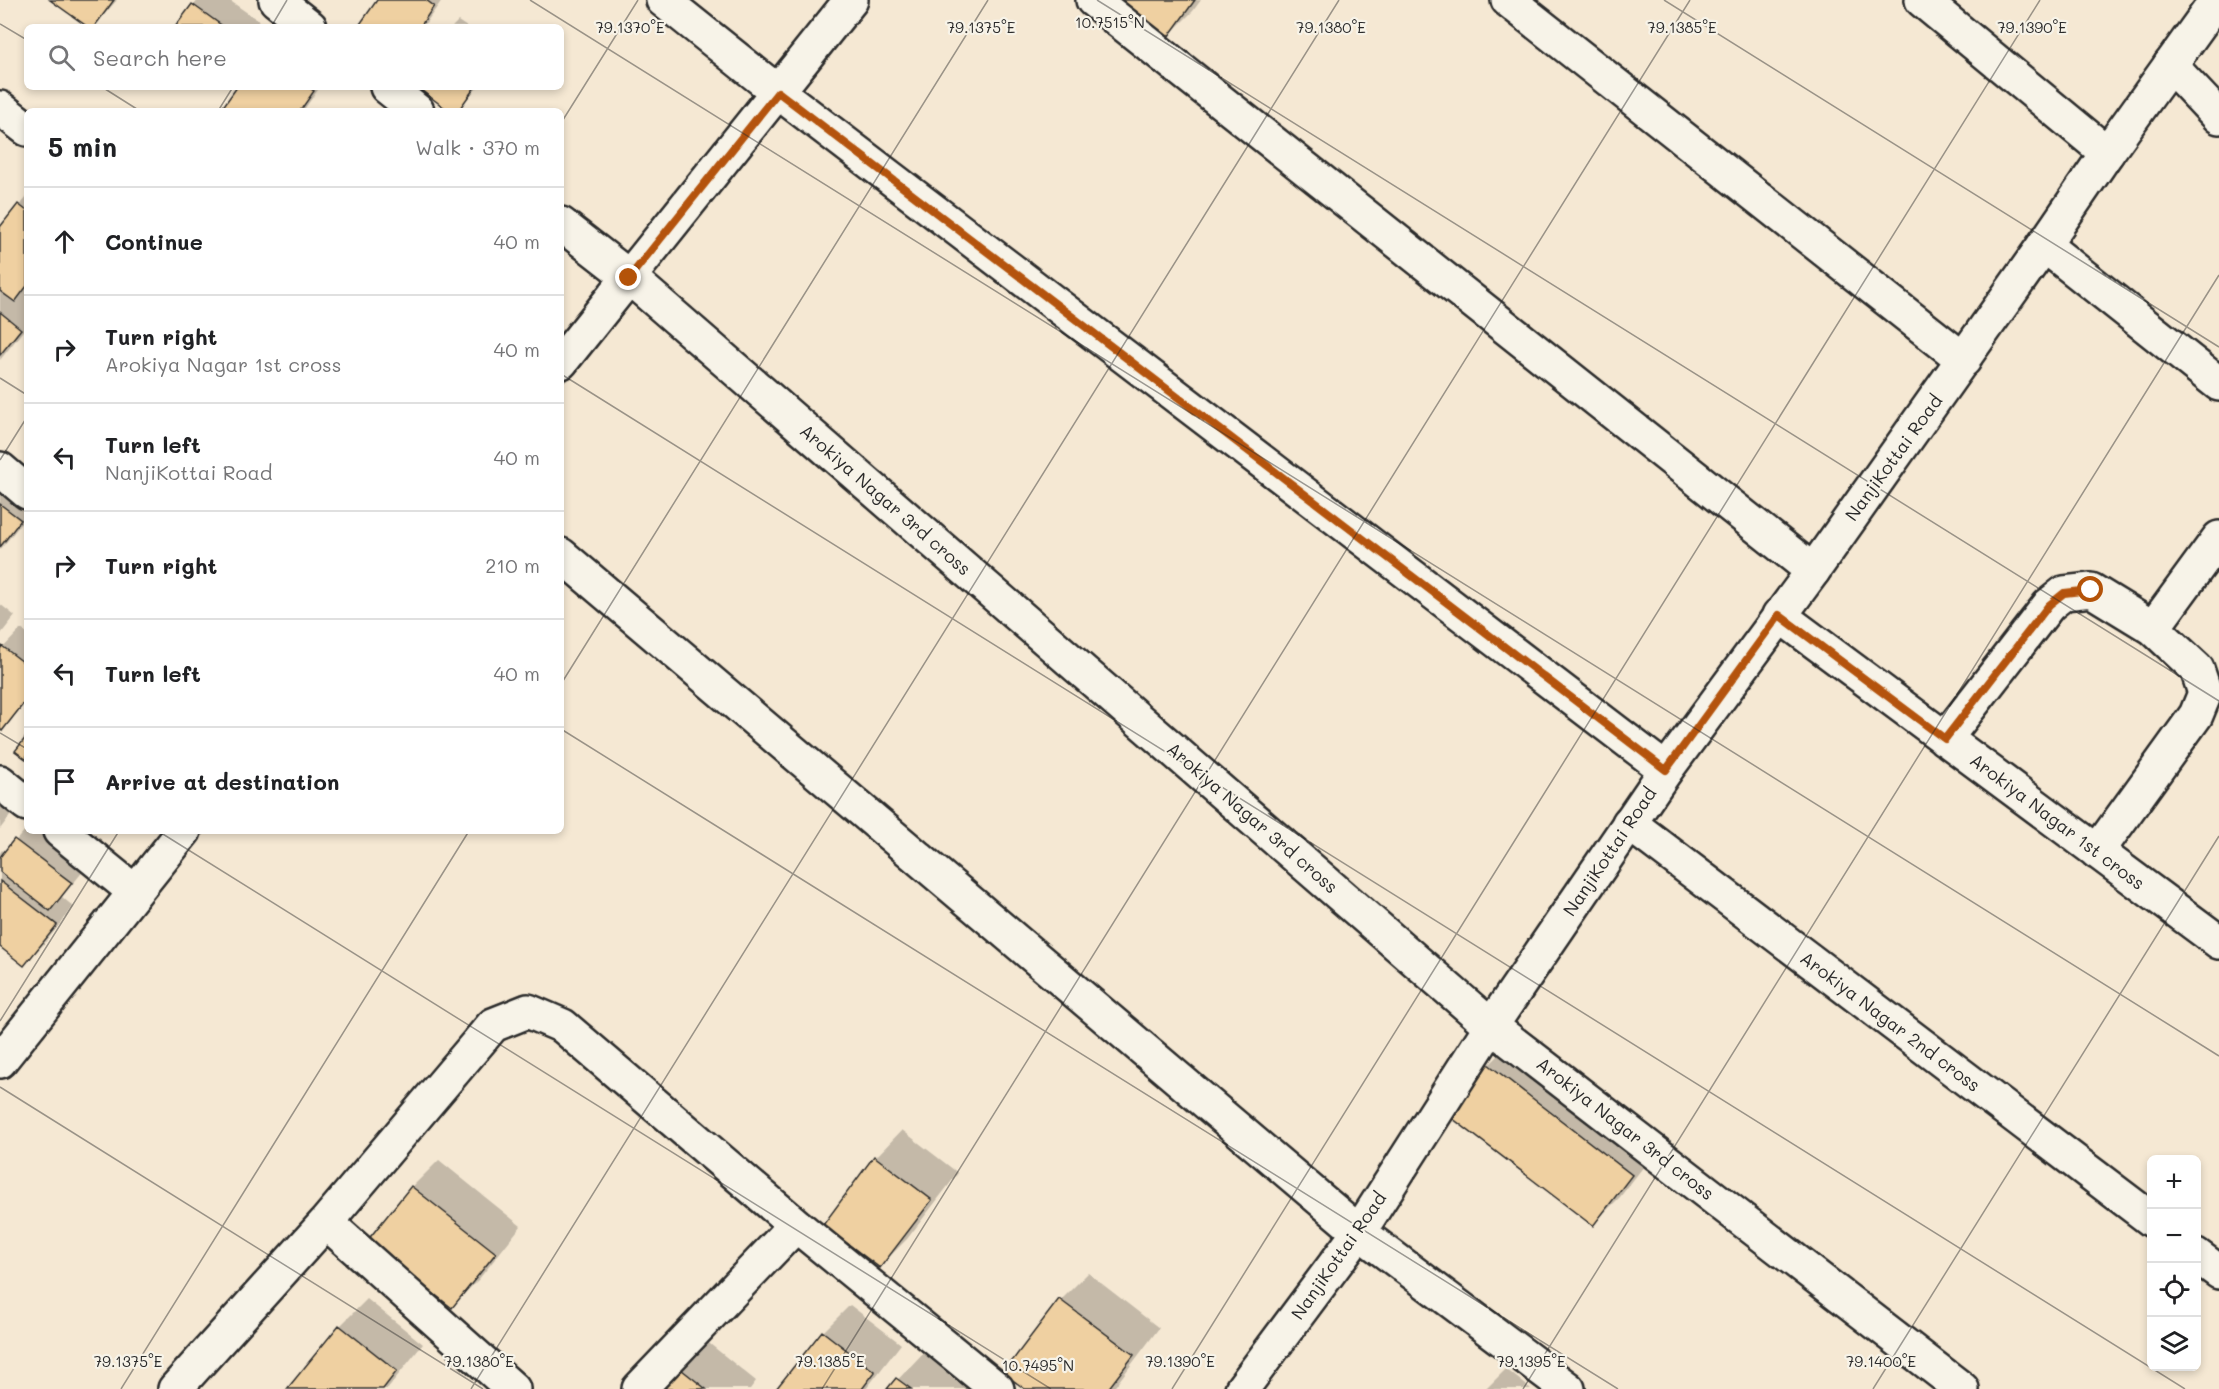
<!DOCTYPE html>
<html lang="en">
<head>
<meta charset="utf-8">
<style>
  :root { --surface:#fff; --page:#f2f2f2; --text:#202124; --muted:#757577; --line:#e0e0e0 }
  body { margin:0; font-family:Mali,sans-serif; background:var(--page); color:var(--text) }
  .controls { position:absolute; right:18px; bottom:18px; display:grid; overflow:hidden; border-radius:9px; box-shadow:0 3px 9px #0003 }
  .controls button { width:54px; height:54px; display:grid; place-items:center; padding:0; border:0; border-bottom:2px solid var(--line); background:var(--surface); color:var(--text); font:30px sans-serif }
  .stop { position:absolute; width:18px; height:18px; margin:-14px; border:4px solid #b45309; border-radius:50%; background:#fff }
  .stop.end { background:#b45309; border-color:#fff; box-shadow:0 2px 6px #0008 }
  .list { margin:0; padding:0; list-style:none }
  h2 { display:flex; justify-content:space-between; align-items:center; height:78px; margin:0; padding:0 24px; font-size:26px }
  h2 small { font-size:20px; font-weight:400; color:var(--muted) }
  .list li { display:grid; grid-template-columns:39px 1fr auto; gap:18px; align-items:center; box-sizing:border-box; height:108px; padding:0 24px; border-top:2px solid var(--line) }
  .list b { display:block; font-size:22px; white-space:nowrap }
  .list p { margin:0; font-size:20px; white-space:nowrap; color:var(--muted) }
  .list em { font-size:20px; font-style:normal; color:var(--muted) }
  .icon { flex:none; width:33px; height:33px; fill:none; stroke:currentColor; stroke-width:2; stroke-linecap:round; stroke-linejoin:round }
  .map { position:relative; flex:none; width:2219px; height:1389px; overflow:hidden }
  .search { position:absolute; background:var(--surface); box-shadow:0 3px 9px #0003; left:24px; top:24px; width:540px; height:66px; display:flex; align-items:center; gap:15px; box-sizing:border-box; padding:0 21px; border-radius:9px; color:var(--muted); font-size:22px }
  .panel { position:absolute; background:var(--surface); box-shadow:0 3px 9px #0003; left:24px; top:108px; width:540px; height:726px; border-radius:9px }
  .map>svg:first-child { display:block }
</style>
</head>
<body>
<div class="map">
<svg width="2219" height="1389" viewBox="0 0 2219 1389">
  <rect width="100%" height="100%" fill="#f5e8d3"/>
  <filter id="ink" filterUnits="userSpaceOnUse"><feTurbulence type="fractalNoise" baseFrequency=".0167" numOctaves="2"/><feDisplacementMap in="SourceGraphic" scale="12" xChannelSelector="R" yChannelSelector="G"/><feConvolveMatrix kernelMatrix="1 2 1 2 8 2 1 2 1" color-interpolation-filters="sRGB"/></filter>
  <g filter="url(#ink)">
    <!-- shadow -->
    <path fill="#0003" d="M53 0H117L93 27Z
      M198 0H229L259 21 255 27H177Z
      M379 0H442L423 27H359Z
      M1113 0H1201L1193 11 1166 38Z
      M458 21 467 27H452Z
      M239 87H320L303 111H222Z
      M419 87H478L456 111H452Z
      M27 197V326L0 360V229Z
      M0 472 27 493V516L0 550Z
      M0 604 15 616 0 635Z
      M21 629 27 633V702L2 729 0 728V651Z
      M0 794 17 807 0 829Z
      M27 828V831H46L89 864 62 897 74 907 42 946 24 964 0 945V853L2 850 5 853Z
      M1516 1038 1658 1148 1620 1197 1593 1224 1489 1065Z
      M902 1130 958 1173 907 1239 880 1266 876 1157Z
      M439 1160 521 1226 479 1279 452 1306 412 1187Z
      M1088 1273 1159 1328 1113 1389H1027L1005 1373 1061 1300Z
      M367 1299 423 1344 387 1389H289L340 1326Z
      M850 1305 901 1344 866 1389H777L823 1332Z
      M705 1340 756 1381 750 1389H660Z
      M924 1352 972 1389H889Z
      M1506 1369 1531 1389H1486Z"/>
    <!-- building -->
    <path fill="#efd0a1" stroke="#2b2b2b" stroke-width="1.5" d="M50 0H114L94 27H88Z
      M377 0H426L434 6 420 27H358Z
      M1111 0H1195L1166 40Z
      M192 4 224 27H175Z
      M237 87H308L314 91 300 111H220Z
      M417 87H475L458 111H449Z
      M18 204 27 211V286L15 302 0 291V227Z
      M0 312 21 329 0 355Z
      M0 504 21 520 0 547Z
      M2 646 27 665V699L2 731 0 729V649Z
      M27 736V760L15 751Z
      M14 839 72 883 50 911 0 872V857Z
      M0 881 57 925 24 966 0 947Z
      M1488 1064 1632 1175 1593 1226 1448 1115Z
      M874 1156 932 1200 880 1268 823 1225Z
      M411 1186 496 1253 452 1308 367 1241Z
      M1059 1299 1134 1355 1108 1389H1025L1003 1373Z
      M339 1325 397 1371 383 1389H287Z
      M822 1331 875 1372 862 1389H776Z
      M677 1366 706 1389H659Z
      M896 1378 911 1389H887Z"/>
    <g fill="none" stroke-linecap="round" stroke-linejoin="round">
      <defs>
        <path id="minor" d="M276 0 310 27
          M663 0 778 92 1666 770
          M1093 0 1813 571
          M1508 0 1964 360
          M1922 0 2107 153
          M2170 65 2219 117
          M387 87 417 111
          M0 108 27 129
          M561 224 629 277 1491 1026 1962 1389
          M2044 245 2219 384
          M561 362 851 0
          M0 469 27 492
          M561 555 1359 1232 1568 1389
          M1779 615 2219 942
          M2153 628 2219 538
          M1945 739 2049 605 2064 593 2091 590 2153 628 2197 669 2205 693 2196 715 2097 852
          M0 782 27 804
          M1629 823 2152 1220
          M60 831 135 892
          M0 1061 184 831
          M326 1222 513 1389
          M2196 1255 2219 1272
          M175 1389 326 1222 493 1025 528 1011 563 1026 796 1225 997 1389
          M639 1389 796 1225"/>
        <path id="major" d="M1242 1389 1359 1232 1491 1026 1666 770 1813 571 2044 245 2107 153 2217 0"/>
      </defs>
      <!-- minor casing -->
      <use href="#minor" stroke="#2b2b2b" stroke-width="38"/>
      <!-- major casing -->
      <use href="#major" stroke="#2b2b2b" stroke-width="38"/>
      <!-- minor -->
      <use href="#minor" stroke="#f7f3e8" stroke-width="33"/>
      <!-- major -->
      <use href="#major" stroke="#f7f3e8" stroke-width="33"/>
    </g>
  </g>
  <g fill="none" stroke-linecap="round" stroke-linejoin="round" filter="url(#ink)">
    <!-- route -->
    <path stroke="#b45309" stroke-width="8" d="M629 278 778 92 1666 770 1779 615 1945 739 2049 605 2064 593 2091 590"/>
  </g>
  <!-- ticks -->
  <path fill="none" stroke="#2b2b2b" stroke-width="1.5" stroke-opacity="0.45" d="M530 0 2219 1056M1097 0 2219 701M1664 0 2219 347M0 24 27 40M271 27 287 0M102 87 140 111M218 111 233 87M561 123 638 0M561 374 2185 1389M0 378 27 395M0 460 27 417M561 684 988 0M561 729 1618 1389M0 733 27 749M158 831 1051 1389M0 1021 119 831M0 1087 483 1389M121 1389 469 831M471 1389 1339 0M822 1389 1690 0M1172 1389 2040 0M1523 1389 2219 275M1873 1389 2219 836"/>
  <g text-anchor="middle" stroke-width="4.5" stroke-linejoin="round" paint-order="stroke">
    <!-- street labels -->
    <g font-size="18" fill="#2b2b2b" stroke="#f7f3e8">
      <text transform="translate(1894 458) rotate(-54)" y="6">NanjiKottai Road</text>
      <text transform="translate(885 500) rotate(41)" y="6">Arokiya Nagar 3rd cross</text>
      <text transform="translate(1252 818) rotate(41)" y="6">Arokiya Nagar 3rd cross</text>
      <text transform="translate(2057 822) rotate(37)" y="6">Arokiya Nagar 1st cross</text>
      <text transform="translate(1610 852) rotate(-56)" y="6">NanjiKottai Road</text>
      <text transform="translate(1890 1022) rotate(37)" y="6">Arokiya Nagar 2nd cross</text>
      <text transform="translate(1625 1129) rotate(38)" y="6">Arokiya Nagar 3rd cross</text>
      <text transform="translate(1339 1256) rotate(-55)" y="6">NanjiKottai Road</text>
    </g>
  </g>
  <g font-size="15" text-anchor="middle" fill="#2b2b2b" stroke="#f7f3e8" stroke-width="4.5" stroke-linejoin="round" paint-order="stroke">
    <text x="1110" y="28">10.7515°N</text>
    <text x="630" y="33">79.1370°E</text>
    <text x="981" y="33">79.1375°E</text>
    <text x="1331" y="33">79.1380°E</text>
    <text x="1682" y="33">79.1385°E</text>
    <text x="2032" y="33">79.1390°E</text>
    <text x="128" y="1367">79.1375°E</text>
    <text x="479" y="1367">79.1380°E</text>
    <text x="830" y="1367">79.1385°E</text>
    <text x="1180" y="1367">79.1390°E</text>
    <text x="1531" y="1367">79.1395°E</text>
    <text x="1881" y="1367">79.1400°E</text>
    <text x="1038" y="1371">10.7495°N</text>
  </g>
</svg>
<div class="controls">
<button>+</button>
<button>−</button>
<button><svg class="icon" aria-label="locate" viewBox="0 0 24 24"><circle cx="12" cy="12" r="6"/><path d="M12 2v4M12 18v4M2 12h4M18 12h4"/></svg></button>
<button><svg class="icon" aria-label="layers" viewBox="0 0 24 24"><path d="M12 4l9 5-9 5-9-5zM3 14l9 5 9-5"/></svg></button>
</div>
<div class="stop" style="left:2091px;top:590px"></div>
<div class="stop end" style="left:629px;top:278px"></div>
<div class="search"><svg class="icon" aria-label="search" viewBox="0 0 24 24"><circle cx="10" cy="10" r="6"/><path d="M15 15l6 6"/></svg>Search here</div>
<section class="panel">
<h2>5 min<small>Walk · 370 m</small></h2>
<ul class="list">
<li><svg class="icon" aria-label="ahead" viewBox="0 0 24 24"><path d="M12 20V5M6 11l6-6 6 6"/></svg><div><b>Continue</b></div><em>40 m</em></li>
<li><svg class="icon" aria-label="right" viewBox="0 0 24 24"><path d="M7 20v-9h11M14 6l5 5-5 5"/></svg><div><b>Turn right</b><p>Arokiya Nagar 1st cross</p></div><em>40 m</em></li>
<li><svg class="icon" aria-label="left" viewBox="0 0 24 24"><path d="M17 20v-9H6M10 6l-5 5 5 5"/></svg><div><b>Turn left</b><p>NanjiKottai Road</p></div><em>40 m</em></li>
<li><svg class="icon" aria-label="right" viewBox="0 0 24 24"><path d="M7 20v-9h11M14 6l5 5-5 5"/></svg><div><b>Turn right</b></div><em>210 m</em></li>
<li><svg class="icon" aria-label="left" viewBox="0 0 24 24"><path d="M17 20v-9H6M10 6l-5 5 5 5"/></svg><div><b>Turn left</b></div><em>40 m</em></li>
<li><svg class="icon" aria-label="arrive" viewBox="0 0 24 24"><path d="M6 21V4h12l-3 4 3 4H6"/></svg><div><b>Arrive at destination</b></div></li>
</ul>
</section>
</div>
</body>
</html>
